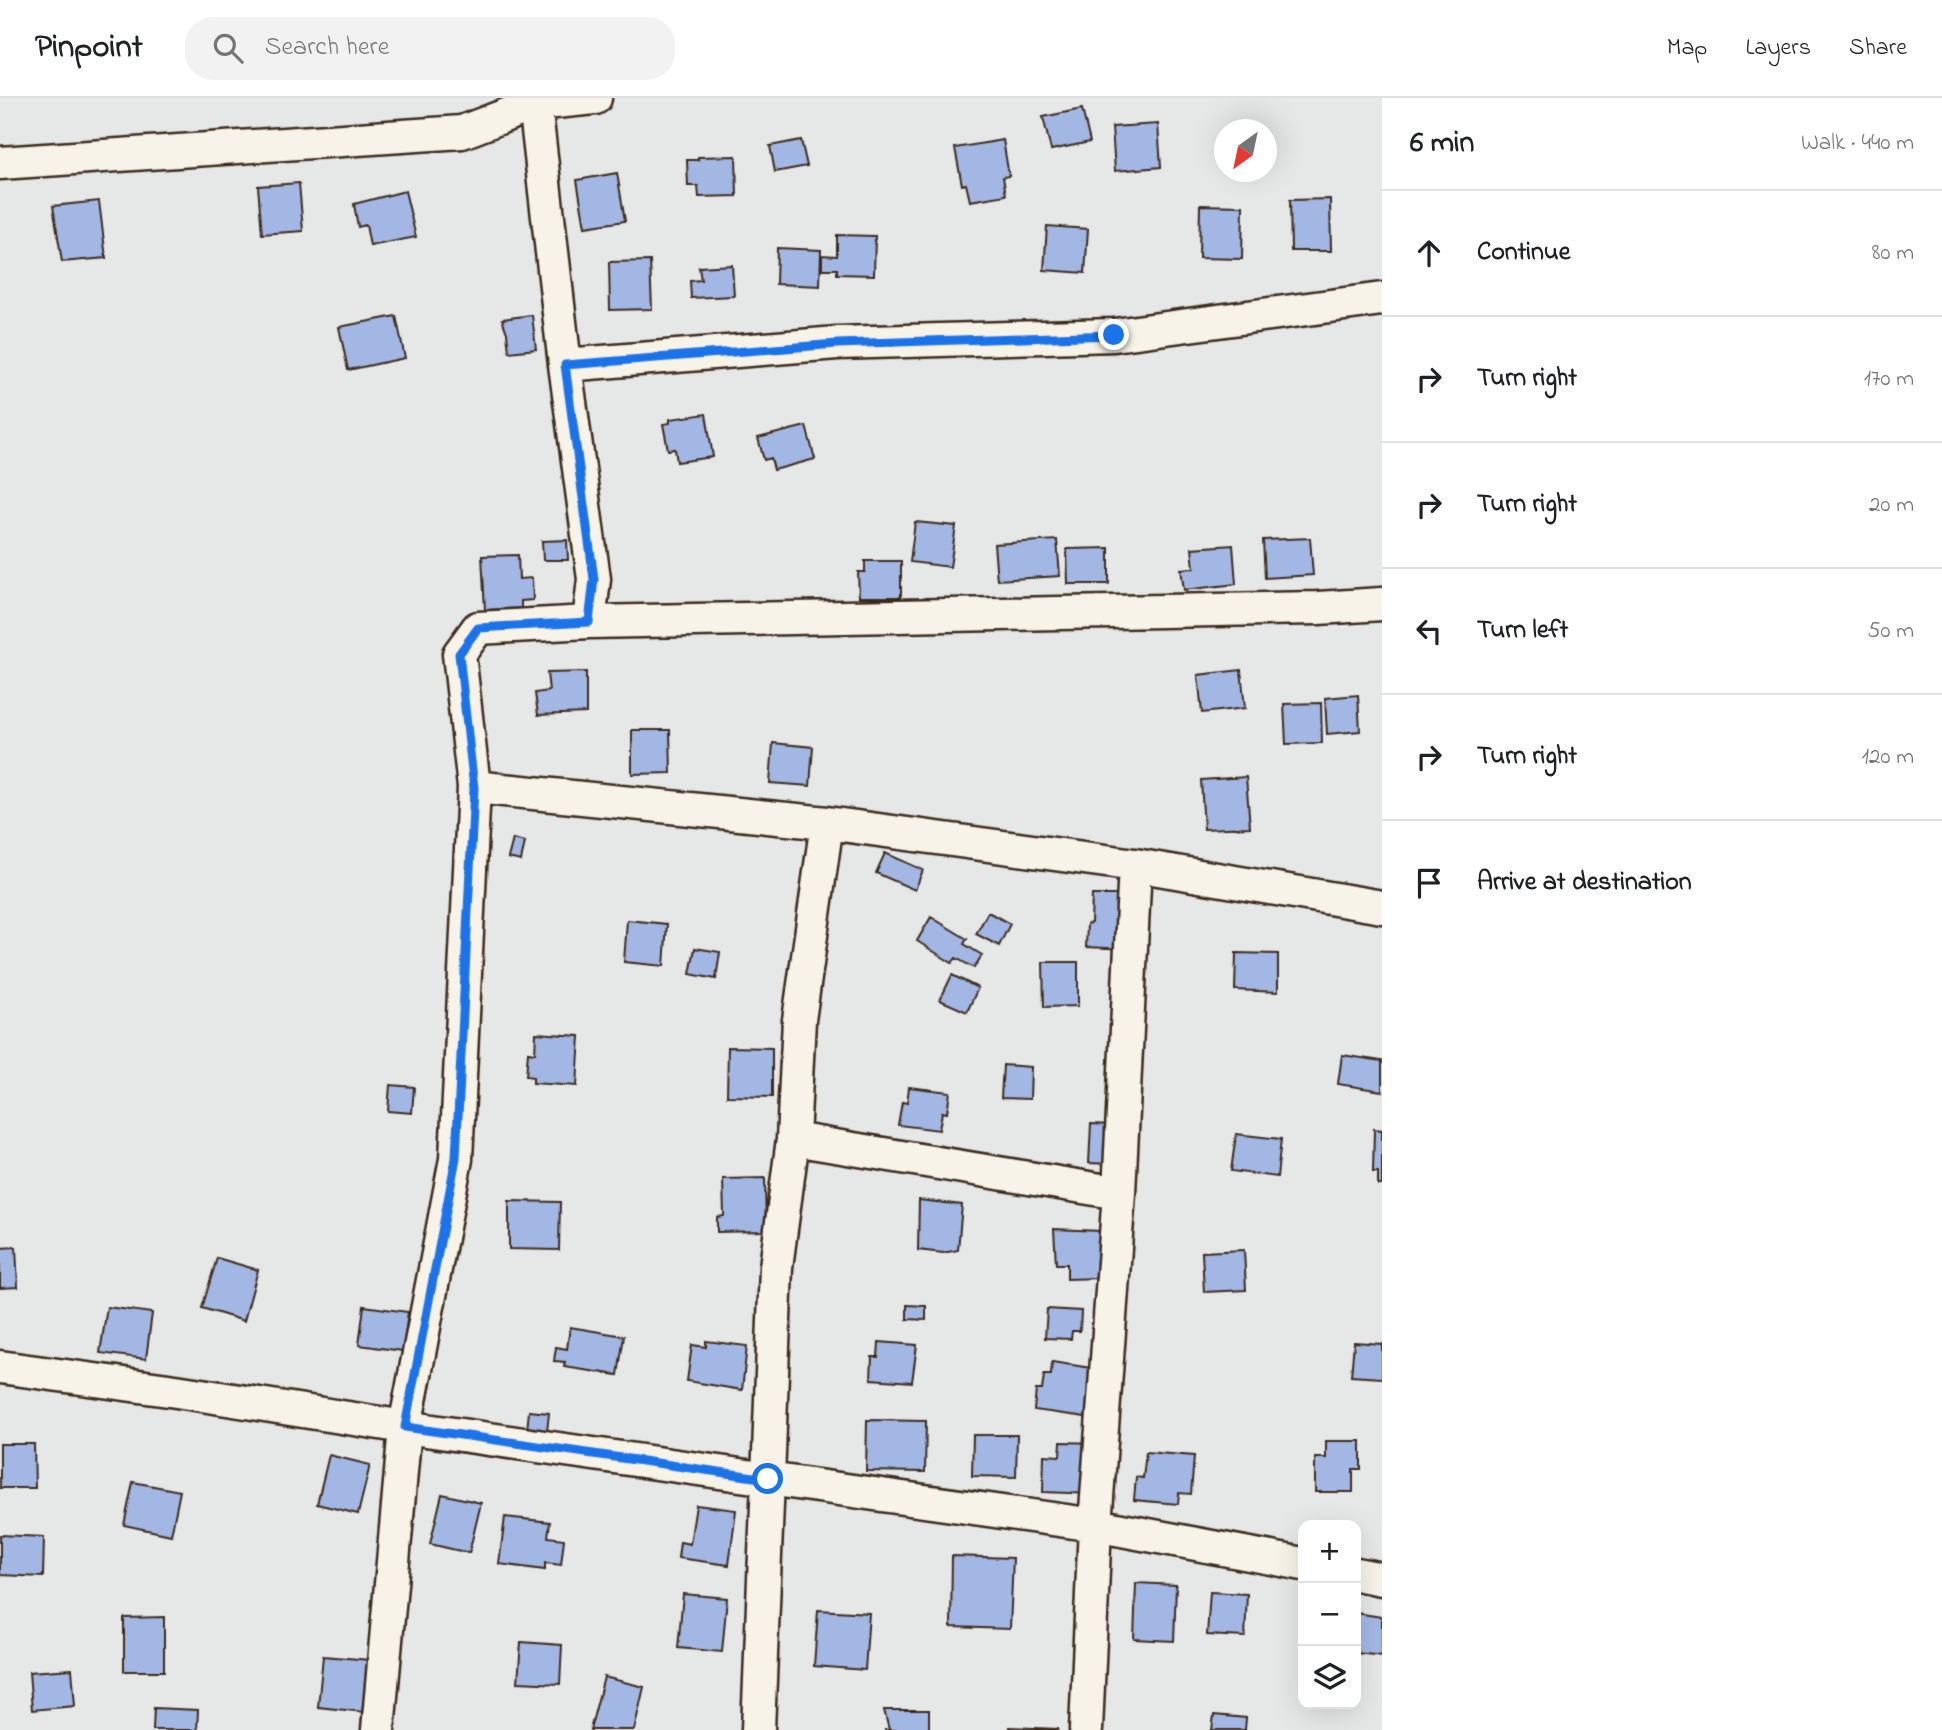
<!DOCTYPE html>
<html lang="en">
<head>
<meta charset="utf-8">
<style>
  :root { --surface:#fff; --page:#f2f2f2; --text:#202124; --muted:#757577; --line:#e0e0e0 }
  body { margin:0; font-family:"Indie Flower",sans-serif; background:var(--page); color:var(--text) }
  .controls { position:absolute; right:21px; bottom:21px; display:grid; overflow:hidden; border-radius:14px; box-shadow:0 7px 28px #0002 }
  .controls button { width:63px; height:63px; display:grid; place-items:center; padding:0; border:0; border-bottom:2px solid var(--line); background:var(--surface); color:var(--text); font:35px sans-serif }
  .compass { position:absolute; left:1214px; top:21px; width:63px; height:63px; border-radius:50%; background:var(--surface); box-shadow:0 7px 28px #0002; rotate:213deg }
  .stop { position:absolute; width:21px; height:21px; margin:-16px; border:5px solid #1a73e8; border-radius:50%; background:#fff }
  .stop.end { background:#1a73e8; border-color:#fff; box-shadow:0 2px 7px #0008 }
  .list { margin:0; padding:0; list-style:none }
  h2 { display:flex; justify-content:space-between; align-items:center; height:91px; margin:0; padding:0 28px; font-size:30px }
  h2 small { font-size:23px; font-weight:400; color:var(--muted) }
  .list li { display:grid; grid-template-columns:46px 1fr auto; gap:21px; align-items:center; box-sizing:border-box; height:126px; padding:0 28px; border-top:2px solid var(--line) }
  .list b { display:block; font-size:26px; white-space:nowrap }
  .list em { font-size:23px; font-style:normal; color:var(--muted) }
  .icon { flex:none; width:38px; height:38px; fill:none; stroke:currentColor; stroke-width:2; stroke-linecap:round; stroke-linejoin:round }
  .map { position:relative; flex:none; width:1382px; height:1632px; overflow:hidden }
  header { display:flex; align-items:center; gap:42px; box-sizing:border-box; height:98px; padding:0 35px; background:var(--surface); border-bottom:2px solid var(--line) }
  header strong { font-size:33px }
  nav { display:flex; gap:38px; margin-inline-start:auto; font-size:24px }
  .search { width:490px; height:63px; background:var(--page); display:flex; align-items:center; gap:18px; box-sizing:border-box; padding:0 24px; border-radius:28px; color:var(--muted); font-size:26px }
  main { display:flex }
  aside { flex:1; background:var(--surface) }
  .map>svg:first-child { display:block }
</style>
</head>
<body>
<header>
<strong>Pinpoint</strong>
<div class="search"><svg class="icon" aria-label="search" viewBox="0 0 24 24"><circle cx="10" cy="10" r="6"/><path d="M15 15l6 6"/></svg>Search here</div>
<nav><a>Map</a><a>Layers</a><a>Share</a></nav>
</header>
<main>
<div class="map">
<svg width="1382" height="1632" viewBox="0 0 1382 1632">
  <rect width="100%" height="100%" fill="#e6e7e7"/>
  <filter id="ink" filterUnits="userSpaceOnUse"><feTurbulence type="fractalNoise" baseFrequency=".0143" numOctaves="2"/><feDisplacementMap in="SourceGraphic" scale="14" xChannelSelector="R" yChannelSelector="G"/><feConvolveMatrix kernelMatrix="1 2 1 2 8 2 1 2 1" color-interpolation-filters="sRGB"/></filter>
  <g filter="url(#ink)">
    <!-- building -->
    <path fill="#a3b7e5" stroke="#3b2a1e" stroke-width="2" d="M1082 11 1090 44 1051 52 1043 19Z
      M1158 26 1161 69 1115 73 1112 29Z
      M801 42 807 68 775 74 770 48Z
      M1003 42 1009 78 1003 79 1006 97 970 103 966 86 962 87 955 50Z
      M736 58 737 98 699 99 698 88H688L687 62H698V59Z
      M617 75 625 123 585 129 577 82Z
      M299 85 303 133 262 136 258 88Z
      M405 93 416 139 370 148 366 127 358 129 354 106Z
      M1330 101 1331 153H1291L1290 102Z
      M99 103 106 160 62 164 53 108Z
      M1200 107 1243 108 1242 161 1199 160Z
      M1047 128 1088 131 1085 175 1044 172Z
      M837 137 875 138 874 177 837 176V171H822V157L837 158Z
      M777 150 821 152 820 188 776 186Z
      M650 163 652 211 610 212 609 164Z
      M732 167 734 198 691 200 690 183 701 182 699 169Z
      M532 217 536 251 509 254 507 235 502 221Z
      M396 218 405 260 348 272 339 229Z
      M706 316 713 359 677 364 675 351 668 352 663 326 670 325V321Z
      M806 328 815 361 774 372 771 360 764 362 758 340Z
      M915 424 956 428 950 469 910 464Z
      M1310 440 1313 477 1265 480 1263 442Z
      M567 442 568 462H543L542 443Z
      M1057 442 1060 478 997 482 994 446Z
      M1233 447 1236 486 1184 492 1181 471 1194 470 1192 450Z
      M1109 450V486H1068L1067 451Z
      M518 457 519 481 532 480 533 502 521 503V510L485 512 482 458Z
      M865 463H901V499H859L858 474H865Z
      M1241 572 1245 610 1202 615 1198 577Z
      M586 574V615L538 617 535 595 549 593 547 575Z
      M1358 597 1360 633 1327 636 1325 600Z
      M1321 605 1322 645 1286 646 1284 606Z
      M632 632H670L671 675 632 676Z
      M773 645 813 649 810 688 770 685Z
      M1246 679 1250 729 1204 731 1201 682Z
      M513 741 525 744 521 763 508 760Z
      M885 755 923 772 915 792 876 775Z
      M1092 797H1120L1128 851 1086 849 1087 826 1091 825Z
      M988 814 1010 826 999 848 976 836Z
      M931 819 967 841 964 846 982 857 974 870 956 860 952 865 917 843Z
      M627 822 667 826 664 868 624 864Z
      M695 850 720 854 716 881 690 876Z
      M1236 855 1278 856V894L1235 892Z
      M1043 864H1078V908L1044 909Z
      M952 877 978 890 967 914 940 902Z
      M536 935 580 938 577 988 533 985V979L526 978 528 954 535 955Z
      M728 949 772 950V999L727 998Z
      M1342 957 1382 963V993L1338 986Z
      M1003 967 1031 969 1030 1001 1001 1000Z
      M390 987 414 989 412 1015 388 1013Z
      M909 989 950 994 947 1015 942 1014 939 1032 898 1027 902 1004 907 1005Z
      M1091 1026 1135 1028 1133 1067 1089 1065Z
      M1374 1031 1382 1032V1087H1378V1074H1373Z
      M1236 1036 1281 1041 1277 1079 1231 1073Z
      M765 1080 766 1133 717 1134V1119L724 1118 723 1081Z
      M919 1102 962 1107 958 1152 943 1155 918 1152Z
      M509 1103 560 1104 559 1152 509 1151Z
      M1054 1131 1101 1133V1180L1067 1181V1166H1056Z
      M16 1149 18 1189 0 1190V1150Z
      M1244 1152 1246 1192 1204 1194 1202 1154Z
      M217 1160 258 1172 244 1223 202 1210Z
      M907 1207 926 1208V1222L907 1221Z
      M364 1208 408 1214 403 1253 359 1247Z
      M107 1209 152 1215 146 1261 100 1255Z
      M1047 1211 1081 1213 1080 1233H1072L1071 1241 1045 1240Z
      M570 1229 624 1238 618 1277 564 1269 565 1264 554 1263 556 1249 567 1251Z
      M706 1243 747 1248 742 1292 687 1283 692 1247 706 1249Z
      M879 1244 917 1247 912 1284 871 1281 872 1259H878Z
      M1354 1244 1382 1246V1280L1351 1278Z
      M1052 1264 1092 1270 1086 1319 1034 1312 1036 1292H1042L1044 1277H1051Z
      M529 1313 549 1315 547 1334 527 1332Z
      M867 1322 926 1323 925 1374 866 1373Z
      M973 1337H1017L1016 1379 972 1378Z
      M1326 1343H1361V1371H1353V1394H1315V1360H1326Z
      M1061 1344 1097 1345 1095 1396 1043 1394 1044 1357 1060 1358Z
      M0 1346H34L35 1390H0Z
      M1146 1354 1194 1358 1191 1396 1179 1395 1178 1406 1134 1402 1136 1379 1143 1380Z
      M329 1357 370 1367 358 1416 317 1406Z
      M133 1384 180 1393 171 1437 124 1427Z
      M442 1396 481 1405 469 1455 430 1446Z
      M696 1407 736 1412 729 1467 678 1460 680 1444 690 1446Z
      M505 1419 550 1424 548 1439 564 1441 561 1467 545 1465V1472L499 1466Z
      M0 1437 44 1439 43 1479 0 1477Z
      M952 1458 1013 1460 1010 1531 951 1529Z
      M1136 1485 1176 1487 1174 1543 1134 1541Z
      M1210 1494 1247 1496 1245 1539 1207 1537Z
      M683 1496 727 1500 722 1554 678 1550Z
      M818 1512 869 1515 865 1572 814 1568Z
      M1356 1515 1382 1519V1558L1356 1555Z
      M164 1519V1573H124V1520Z
      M521 1544 562 1547 560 1586 518 1584Z
      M323 1558 370 1562 364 1614 318 1609Z
      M72 1571 75 1608 32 1612 29 1574Z
      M604 1579 644 1589 634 1632H590Z
      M154 1610 198 1612 197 1632H153Z
      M884 1612H929V1632H884H889Z
      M1214 1617 1246 1620 1245 1632H1212Z
      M1009 1629 1058 1631V1632H1009Z"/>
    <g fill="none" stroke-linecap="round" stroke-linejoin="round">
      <defs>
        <path id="minor" d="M535 0V6L595 0
          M0 65 462 34 535 6 565 267 594 481 589 524 478 530 459 556 474 689 827 725 1135 767 1382 809
          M565 267 837 245 1114 237 1382 201
          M589 524 1318 510 1382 506
          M474 689 456 1061 405 1329 768 1381 758 1632
          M793 1041 799 922 827 725
          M1119 1095 793 1041 776 1169 768 1381 1095 1427 1119 1095 1135 767
          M0 1269 176 1293 405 1329 378 1632
          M1356 1476 1382 1481
          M1086 1632 1095 1427 1303 1466"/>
      </defs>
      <!-- minor casing -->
      <use href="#minor" stroke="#3b2a1e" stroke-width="37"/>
      <!-- minor -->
      <use href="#minor" stroke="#f7f3e8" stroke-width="32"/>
    </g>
  </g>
  <g fill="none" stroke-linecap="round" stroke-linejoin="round" filter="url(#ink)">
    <!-- route -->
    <path stroke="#1a73e8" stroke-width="9" d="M768 1381 405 1329 456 1060 474 690 459 556 478 530 589 524 594 481 565 267 837 246 1114 237"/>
  </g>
</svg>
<div class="controls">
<button>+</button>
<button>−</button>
<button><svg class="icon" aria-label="layers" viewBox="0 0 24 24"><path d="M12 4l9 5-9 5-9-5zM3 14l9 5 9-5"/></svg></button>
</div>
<svg class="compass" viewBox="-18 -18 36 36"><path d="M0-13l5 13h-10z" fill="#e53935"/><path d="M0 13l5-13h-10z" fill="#757577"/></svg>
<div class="stop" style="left:768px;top:1381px"></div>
<div class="stop end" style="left:1114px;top:237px"></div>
</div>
<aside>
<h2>6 min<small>Walk · 440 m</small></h2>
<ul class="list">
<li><svg class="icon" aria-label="ahead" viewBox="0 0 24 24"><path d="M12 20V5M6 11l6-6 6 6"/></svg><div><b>Continue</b></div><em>80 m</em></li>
<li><svg class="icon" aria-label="right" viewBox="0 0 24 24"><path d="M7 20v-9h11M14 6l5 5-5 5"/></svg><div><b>Turn right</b></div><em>170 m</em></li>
<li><svg class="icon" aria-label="right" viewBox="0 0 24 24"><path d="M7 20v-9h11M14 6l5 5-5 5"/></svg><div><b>Turn right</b></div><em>20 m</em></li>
<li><svg class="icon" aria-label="left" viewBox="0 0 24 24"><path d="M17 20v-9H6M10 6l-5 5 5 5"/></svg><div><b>Turn left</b></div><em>50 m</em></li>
<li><svg class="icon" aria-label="right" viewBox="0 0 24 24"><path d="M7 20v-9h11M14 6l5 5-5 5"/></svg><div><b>Turn right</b></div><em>120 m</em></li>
<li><svg class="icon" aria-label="arrive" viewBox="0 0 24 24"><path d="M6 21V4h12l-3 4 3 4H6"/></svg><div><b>Arrive at destination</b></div></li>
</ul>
</aside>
</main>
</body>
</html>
